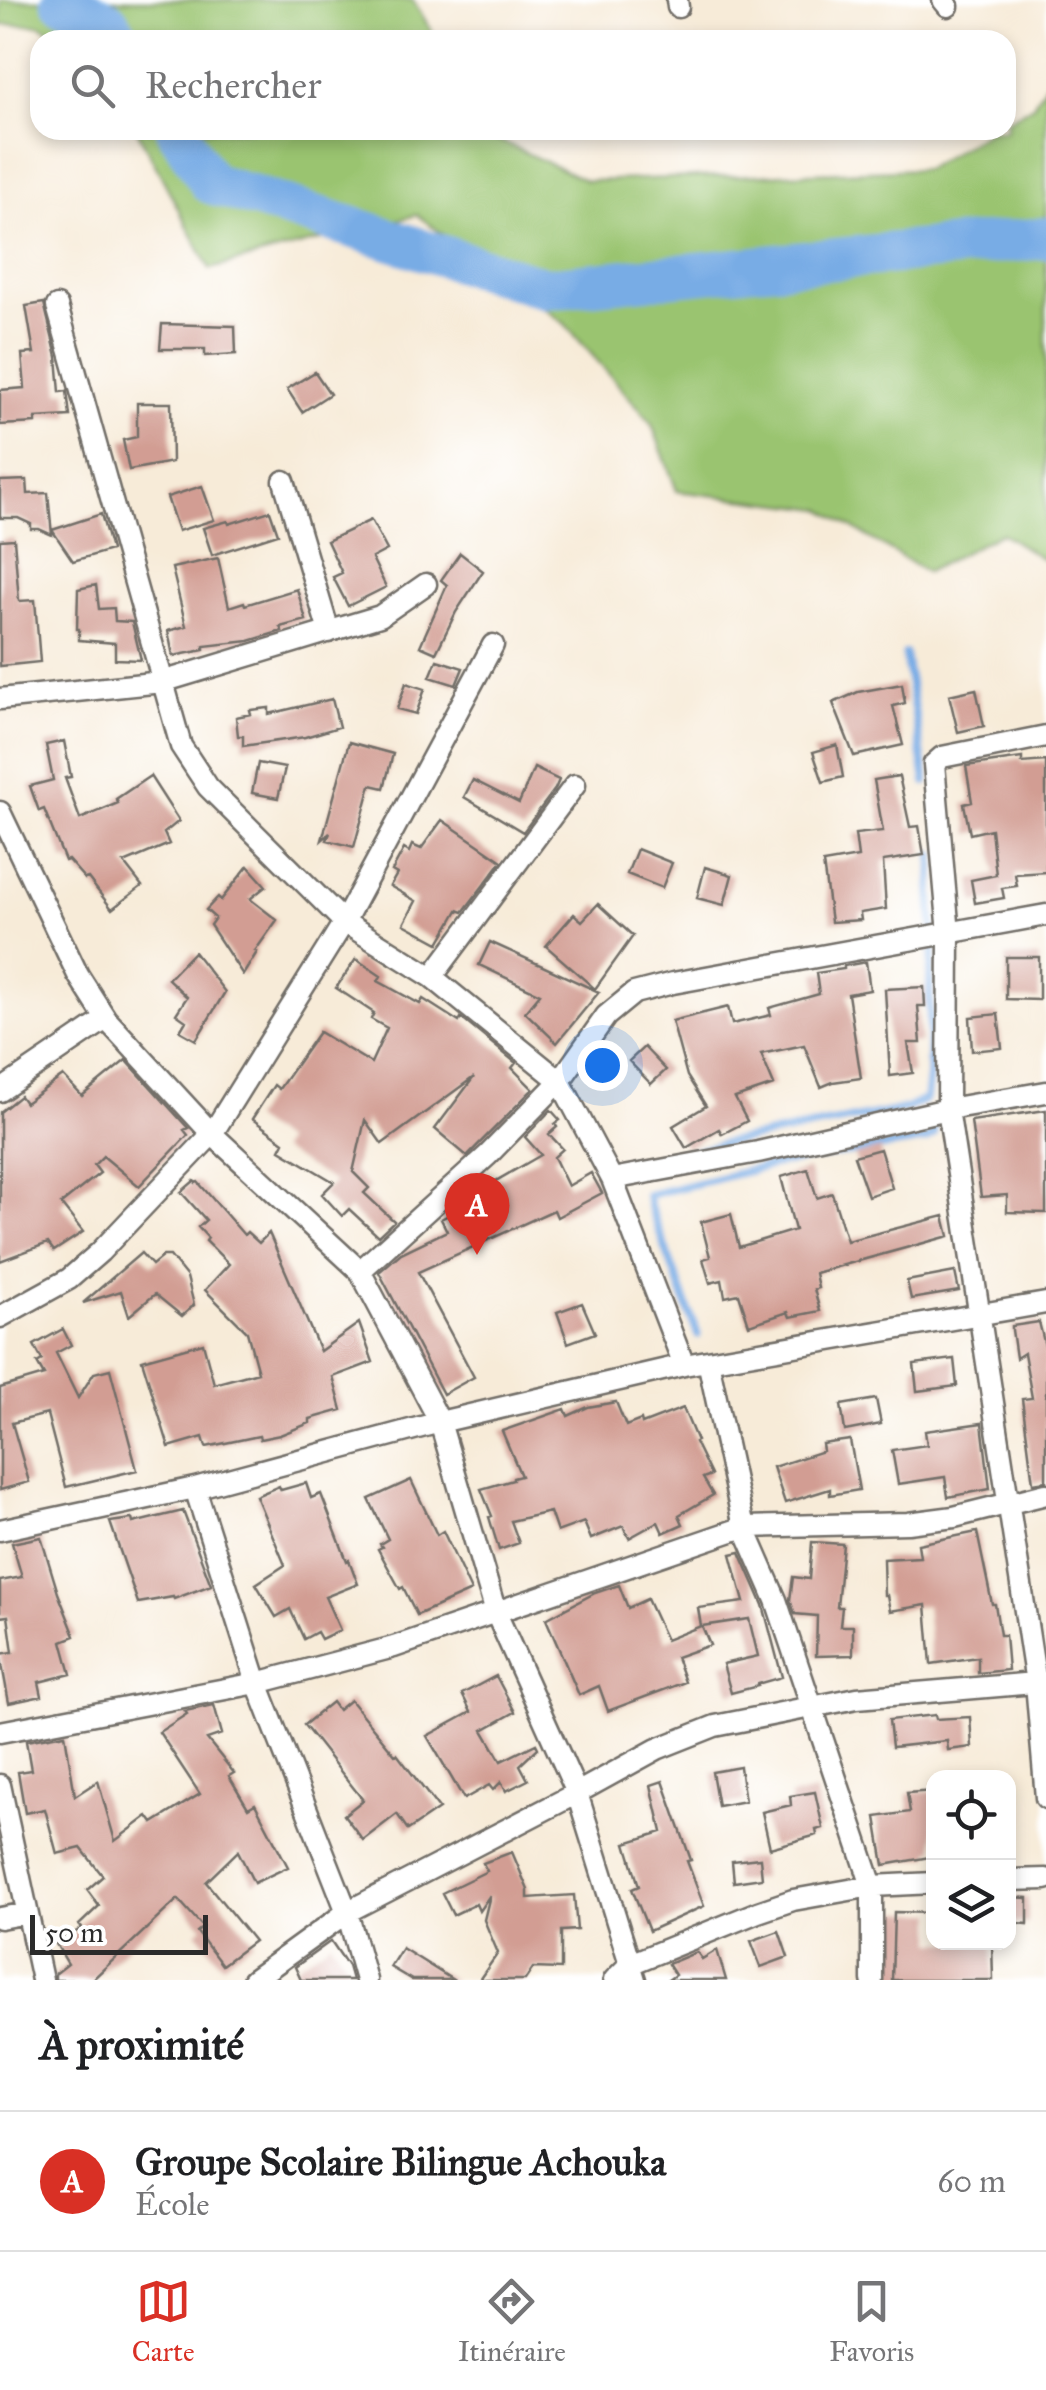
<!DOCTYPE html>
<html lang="fr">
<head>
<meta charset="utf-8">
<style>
  :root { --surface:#fff; --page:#f6f6f6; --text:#202124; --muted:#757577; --line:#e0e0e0; --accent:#d93025 }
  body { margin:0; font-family:"IM FELL Great Primer",serif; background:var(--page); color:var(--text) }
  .controls { position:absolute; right:30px; bottom:30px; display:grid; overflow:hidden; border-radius:20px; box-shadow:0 5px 15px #0003 }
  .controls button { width:90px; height:90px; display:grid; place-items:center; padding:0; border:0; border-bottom:2px solid var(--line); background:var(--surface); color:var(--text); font:50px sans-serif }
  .scale { position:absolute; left:30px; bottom:25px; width:178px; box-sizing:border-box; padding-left:10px; border:5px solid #2b2b2b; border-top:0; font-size:28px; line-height:35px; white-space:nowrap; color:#2b2b2b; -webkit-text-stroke:8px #fff; paint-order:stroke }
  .you { position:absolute; left:602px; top:1065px; width:35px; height:35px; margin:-25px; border:8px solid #fff; border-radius:50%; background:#1a73e8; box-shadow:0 0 0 15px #1a73e833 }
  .badge { display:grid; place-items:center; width:65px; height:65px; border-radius:50%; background:var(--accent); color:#fff; font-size:32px; font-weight:700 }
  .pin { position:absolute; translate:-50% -82px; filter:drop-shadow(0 2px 5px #0008) }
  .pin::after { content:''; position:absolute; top:52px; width:35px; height:30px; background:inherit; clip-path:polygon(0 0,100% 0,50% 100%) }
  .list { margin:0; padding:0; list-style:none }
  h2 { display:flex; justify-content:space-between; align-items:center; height:130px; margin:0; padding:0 40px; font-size:42px }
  h2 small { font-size:32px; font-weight:400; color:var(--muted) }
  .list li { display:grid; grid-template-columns:65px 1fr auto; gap:30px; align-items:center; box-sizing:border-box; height:140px; padding:0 40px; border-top:2px solid var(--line) }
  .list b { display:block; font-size:38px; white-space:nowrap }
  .list p { margin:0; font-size:32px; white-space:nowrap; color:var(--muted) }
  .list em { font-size:32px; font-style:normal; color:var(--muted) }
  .icon { flex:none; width:55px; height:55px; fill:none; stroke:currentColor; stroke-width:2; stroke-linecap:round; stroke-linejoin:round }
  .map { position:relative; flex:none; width:1046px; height:1980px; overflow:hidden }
  .search { position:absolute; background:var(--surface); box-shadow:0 5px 15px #0003; left:30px; right:30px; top:30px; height:110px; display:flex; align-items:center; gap:25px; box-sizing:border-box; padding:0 35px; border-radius:30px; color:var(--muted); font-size:38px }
  .sheet { height:270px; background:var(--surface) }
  nav { display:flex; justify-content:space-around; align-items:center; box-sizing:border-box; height:140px; border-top:2px solid var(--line); background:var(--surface); font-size:28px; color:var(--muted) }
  nav a { display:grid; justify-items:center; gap:5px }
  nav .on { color:var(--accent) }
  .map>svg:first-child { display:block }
</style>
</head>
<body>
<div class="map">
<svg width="1046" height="1980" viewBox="0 0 1046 1980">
  <rect width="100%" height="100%" fill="#fff"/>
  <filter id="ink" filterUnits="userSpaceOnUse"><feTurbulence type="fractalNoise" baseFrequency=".01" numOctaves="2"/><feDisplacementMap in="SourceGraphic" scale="20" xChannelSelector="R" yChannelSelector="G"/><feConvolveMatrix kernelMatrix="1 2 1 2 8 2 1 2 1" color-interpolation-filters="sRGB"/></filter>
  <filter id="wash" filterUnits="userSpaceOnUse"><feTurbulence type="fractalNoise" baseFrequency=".0048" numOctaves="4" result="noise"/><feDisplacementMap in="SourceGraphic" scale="40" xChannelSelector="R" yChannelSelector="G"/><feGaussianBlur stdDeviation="2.25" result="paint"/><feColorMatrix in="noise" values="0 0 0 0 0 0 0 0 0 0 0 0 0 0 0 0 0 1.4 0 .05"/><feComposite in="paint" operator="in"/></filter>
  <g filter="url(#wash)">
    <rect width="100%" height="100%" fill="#f7ebd8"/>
    <!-- green -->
    <path fill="#9ac470" stroke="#62784e" stroke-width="2.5" d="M0 0H413L437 40H67L40 25H0Z
      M1046 83V561L1001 533 926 572 822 509 677 491 651 422 564 323 417 215 210 269 137 130H490L496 139 587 181 925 169 990 130H1006V121L1033 105Z"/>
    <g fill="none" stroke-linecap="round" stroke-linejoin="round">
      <!-- stream -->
      <path stroke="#78ace5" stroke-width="8" d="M905 654 926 782
        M688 1153 730 1142 906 1109 926 1099 929 1076 930 976 934 943 931 894 933 855
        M698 1335 649 1204 648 1195 781 1163 926 1140 934 1134 929 1113"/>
      <!-- river -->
      <path stroke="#78ace5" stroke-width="42" d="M62 0 108 21 120 40
        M177 130 210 183 546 288 1046 238"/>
    </g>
    <g id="blocks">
      <!-- building -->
      <path fill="#d29d93" d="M44 303 57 357 60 392 67 391 70 416 36 418V423L0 425V390L25 388 22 354 34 353 26 306Z
        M162 324 235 326 236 354 205 356V349H160Z
        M315 372 330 394 302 412 287 389Z
        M137 403H171L172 462 129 470 123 440 137 437Z
        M27 480 28 494 48 493 52 535 39 529H31V524L18 518H0V481Z
        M202 486 214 520 178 531 167 497Z
        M270 511 278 534 212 555 203 528 228 521 229 524Z
        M101 514 111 550 73 561 52 530Z
        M371 520 387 550 372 558 386 587 348 606 333 577 342 573 327 541Z
        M14 539 19 601 35 600 40 662 0 666V540Z
        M460 553 483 571 456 612 436 653 420 646 447 585 441 580Z
        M218 558 229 607 244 602 245 605 297 589 306 620 280 627 282 631 249 641 204 646V650L173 656 168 631 186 626 172 568Z
        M96 585 99 609 114 608 115 621 132 622 141 660 115 659V643L79 640V629H77L78 589Z
        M437 660 463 668 456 685 430 677Z
        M406 683 425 689 416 714 397 709Z
        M902 684 905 703 893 706 903 745 854 756 833 703 858 692Z
        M976 689 984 726 958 732 949 695Z
        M332 699 339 727 305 737 243 746V736H238L236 717 251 714 250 710 269 708V714Z
        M64 741 71 777 65 778 80 819 118 803 116 799 150 776 179 821 164 833 169 844 124 863 142 886 112 909 88 878 85 879 68 860 65 861 44 809 39 811 30 786 53 780 46 745Z
        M349 742 393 754 384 788 371 785 354 847 327 840 330 833 322 840Z
        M837 745 843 777 823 782 813 752Z
        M1022 758V763L1046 761V872L1015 874 1017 886 1002 888 1004 898 975 903 971 880 996 875 991 829 970 834 964 804 972 802 966 766Z
        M258 763 285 768 278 798 252 793Z
        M534 768 559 780 555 789 523 832 464 797 473 780 519 803Z
        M899 776 910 827 919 826 924 855 883 861 886 909 860 913 861 920 831 922 823 863 858 857 855 834 883 831 874 780Z
        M442 820 502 861 463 912 458 910 439 943 404 924 416 901 390 886 397 874 392 871 404 849 409 852 412 845 421 849Z
        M637 849 672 863 662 888 627 874Z
        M248 866 266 886 250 899 277 920 255 951 257 952 243 975 210 925 215 918 206 910 218 897 221 900Z
        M705 867 732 875 724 905 697 898Z
        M598 904 633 936 595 989 546 946 574 914 582 921Z
        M490 942 599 992 557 1043 525 1012 540 994 479 965Z
        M194 952 225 992 196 1040 180 1031 186 1021 176 1014 187 997 168 979Z
        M1006 957H1039V1000L1006 999Z
        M356 959 381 976 378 981 420 1004 423 999 459 1022 461 1018 516 1063 512 1068 533 1089 467 1156 435 1129 474 1077 382 1144 365 1120 353 1172 369 1188 364 1193 394 1221 378 1236 349 1209 342 1216 322 1194 334 1182 280 1150 284 1142 252 1119 274 1085 279 1089 319 1032 371 1063 387 1028 371 1019 374 1013 336 988Z
        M866 962 870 990 848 994 861 1078 833 1082 821 1087 804 1045 761 1054 774 1085 735 1098 747 1121 722 1134 719 1129 686 1148 673 1126 706 1106 687 1076 672 1021 728 1007 732 1024 771 1015 769 1008 819 994 816 973 844 969V966Z
        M924 987 925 1006H918L921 1043H908L913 1073 890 1076 885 989Z
        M998 1014 1002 1048 972 1051 970 1017Z
        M644 1047 666 1070 651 1084 629 1061Z
        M126 1060 188 1128 184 1130 188 1135 139 1186 103 1156 94 1165 100 1173 61 1204 83 1232 54 1251 48 1243 0 1261V1112L20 1096 25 1103 63 1076 82 1096Z
        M551 1110 560 1120 555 1124 557 1127 549 1134 563 1149 554 1157 568 1186 591 1173 602 1193 557 1217 554 1210 418 1272 474 1377 443 1394 379 1272 401 1253 447 1231 441 1219 458 1210 457 1208 492 1189 489 1185 541 1155 525 1137Z
        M1046 1110V1213L1007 1212V1195L981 1197 971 1121Z
        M880 1149 892 1188 868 1196 854 1156Z
        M808 1169 817 1198 832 1193 847 1241 944 1216 949 1236 815 1273 818 1288 814 1289 820 1311 790 1317 788 1312 749 1325 739 1294 725 1297 722 1280 710 1283 703 1259 710 1257 701 1222 731 1214 739 1247 795 1230 781 1177Z
        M194 1181 196 1183 198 1182 244 1235 247 1232 259 1243 269 1233 320 1351 359 1323 373 1362 333 1377 342 1410 310 1419V1423L280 1435 260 1439 259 1436 206 1447 203 1437 169 1447 142 1360 203 1343 214 1384 258 1372 247 1332 205 1290 229 1264 206 1241 208 1238 198 1227 206 1220 181 1192Z
        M141 1253 152 1265 163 1256H170L187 1277 194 1305 182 1316 155 1294 129 1316 121 1291 83 1303Z
        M955 1272 959 1291 911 1299 907 1281Z
        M582 1303 595 1333 568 1343 557 1312Z
        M1039 1322 1046 1350V1481L1033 1483 1022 1399 1032 1398 1024 1353 1016 1358 1012 1330V1326Z
        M63 1329 71 1345 56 1353 78 1398 94 1373 110 1369 137 1470 66 1487 47 1414 12 1423 29 1482 0 1490V1388L44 1375 37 1363 42 1360 34 1345Z
        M954 1359 957 1386 917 1391 914 1364Z
        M876 1399 881 1424 845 1431 841 1405Z
        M616 1402 626 1426 641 1420 642 1424 683 1408 697 1441 695 1442 711 1475 703 1478 713 1495 679 1515 683 1524 663 1533 658 1522 629 1538 623 1526 591 1539 584 1522 557 1532 550 1512 511 1521 519 1543 499 1550 489 1517 492 1516 481 1489 513 1480V1478L521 1476 502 1431 565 1409 568 1416 588 1407Z
        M982 1423 990 1489 948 1497 945 1477 898 1484 892 1450 927 1445 925 1431Z
        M850 1440 859 1490 830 1495V1489L785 1503 773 1467 823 1451 822 1444Z
        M411 1480 437 1535 443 1531 471 1591 417 1615 403 1587 400 1589 378 1549 382 1547 380 1544 388 1539 369 1499Z
        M306 1483 311 1498 321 1494 347 1561 349 1560 358 1584 325 1597 340 1630 321 1639 317 1632 304 1639 290 1609 276 1617 256 1584 285 1565 256 1496 279 1486 281 1490Z
        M183 1511 211 1585 174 1599 173 1597 138 1603 110 1522 132 1519 133 1523Z
        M977 1532 992 1604H995L1000 1635H1005L1008 1670 978 1673V1657L931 1664 926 1605 890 1611 887 1595H884L883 1559 920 1557 918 1544Z
        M41 1537 58 1593 75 1636 62 1641 71 1674 39 1682 42 1696 9 1703 0 1654 13 1652 8 1616 0 1617V1581L22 1577 12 1543Z
        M812 1542 843 1544 837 1607H842L840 1626H853V1655L816 1656 817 1616 795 1614 790 1600 793 1577 809 1579Z
        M740 1552 763 1605 782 1677 757 1684 758 1686 731 1693 723 1664 758 1656 749 1619 702 1626 710 1645 676 1657 685 1682 608 1711 599 1686 579 1695 546 1619 595 1593 619 1585 628 1608 647 1599 666 1640 701 1626 698 1608 744 1602 731 1554Z
        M496 1676 515 1712 483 1730 501 1761 536 1744 538 1748 520 1765 528 1780 506 1791 501 1782 493 1790 489 1785 464 1799 427 1736 471 1712 462 1694Z
        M350 1700 395 1755 397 1754 439 1809 408 1830 397 1814 363 1840 344 1815 363 1800 304 1725 332 1702 338 1710Z
        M214 1705 222 1734 207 1739 234 1773 229 1776 248 1808 255 1804 288 1867 254 1883 238 1851 206 1882 254 1941 222 1965 197 1932 203 1927 178 1899 92 1980H55V1974L68 1964 56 1944 82 1928 79 1925 99 1906 87 1890 103 1876 81 1848 57 1854 45 1809 25 1813 18 1772 31 1770 26 1741 65 1734 75 1796 98 1781 115 1841 148 1816 153 1823 200 1794 159 1732 187 1714 185 1711Z
        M935 1715 936 1719 970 1717 972 1747 948 1750 947 1741 892 1747 889 1720Z
        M740 1767 745 1801 718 1806 712 1772Z
        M663 1781 691 1860 687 1861 704 1906 649 1931 632 1889 639 1886 626 1843 662 1832 651 1785Z
        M934 1791V1850L930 1851V1857L884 1865 876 1817 910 1812 907 1793Z
        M815 1792 823 1828 816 1830 817 1835 770 1848 762 1812 791 1805 790 1796Z
        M512 1852 528 1890V1898L574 1895 577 1930 561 1931V1969L533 1968 525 1980H479L498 1953 484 1920 490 1895 479 1911 476 1904 453 1915 442 1893 487 1871 483 1863Z
        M760 1858 762 1878 734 1882 732 1861Z
        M1008 1897 1028 1898V1924L1008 1922Z
        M894 1912 934 1913V1942H992L993 1980H892Z
        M779 1931 788 1957 761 1967 751 1941Z
        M331 1941 348 1966 352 1980H301L295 1967Z
        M402 1948 453 1980H412L390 1967Z
        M717 1950 726 1980H668L675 1975 668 1964 697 1952 702 1959Z"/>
    </g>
  </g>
  <g filter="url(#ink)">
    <use href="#blocks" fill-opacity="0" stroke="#726e68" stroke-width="2.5"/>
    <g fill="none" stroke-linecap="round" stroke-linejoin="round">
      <defs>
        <path id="street" d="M677 0 678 7
          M943 0 948 6
          M57 306 181 746 208 787 344 922 493 645
          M284 481 329 632
          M0 699 162 682 380 616 426 584
          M1046 736 942 757 934 764 949 934 948 1109 1036 1683 1046 1798
          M0 812 78 975 106 1019 212 1134 360 1271 440 1422 496 1613 577 1793 635 1980
          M432 977 575 785
          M0 1091 106 1019
          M612 1179 758 1152 948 1109 1046 1092
          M360 1271 488 1155 560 1081 606 1016 634 993 673 983 1046 915
          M0 1317 69 1279 100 1252 212 1134 344 922 432 977 560 1081 612 1179 684 1365
          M708 1361 744 1527 776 1600 872 1886V1980
          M195 1488 257 1683 347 1912 366 1980
          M0 1530 195 1488 440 1422 684 1365 1046 1303
          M0 1732 257 1683 394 1647 744 1527 908 1523 954 1517 1046 1494
          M0 1785 42 1980
          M1008 1880 1046 1879
          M0 1918 27 1913
          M253 1980 347 1912 577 1793 657 1749 715 1726 857 1698 1046 1682
          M614 1980 630 1964 758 1912 793 1900 872 1886 934 1883"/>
      </defs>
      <!-- street casing -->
      <use href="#street" stroke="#726e68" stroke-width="25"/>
      <!-- street -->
      <use href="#street" stroke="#fff" stroke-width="20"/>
    </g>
  </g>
</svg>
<div class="controls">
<button><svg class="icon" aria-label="locate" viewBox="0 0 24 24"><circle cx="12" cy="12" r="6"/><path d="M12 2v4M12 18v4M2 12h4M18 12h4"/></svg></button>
<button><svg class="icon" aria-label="layers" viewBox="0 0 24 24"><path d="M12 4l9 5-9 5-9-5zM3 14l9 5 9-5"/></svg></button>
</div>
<div class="scale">50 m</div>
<div class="you"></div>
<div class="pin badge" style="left:477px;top:1255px">A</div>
<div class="search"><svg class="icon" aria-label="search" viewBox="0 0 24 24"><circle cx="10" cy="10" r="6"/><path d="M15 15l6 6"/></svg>Rechercher</div>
</div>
<section class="sheet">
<h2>À proximité<small></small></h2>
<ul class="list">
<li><span class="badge">A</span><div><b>Groupe Scolaire Bilingue Achouka</b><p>École</p></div><em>60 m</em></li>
</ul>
</section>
<nav>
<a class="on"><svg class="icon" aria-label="map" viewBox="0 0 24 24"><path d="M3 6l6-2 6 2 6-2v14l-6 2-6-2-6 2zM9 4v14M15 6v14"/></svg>Carte</a>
<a><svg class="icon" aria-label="directions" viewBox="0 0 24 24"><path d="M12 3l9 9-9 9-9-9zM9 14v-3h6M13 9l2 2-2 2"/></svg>Itinéraire</a>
<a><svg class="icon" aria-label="saved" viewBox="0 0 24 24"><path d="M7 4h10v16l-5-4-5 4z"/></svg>Favoris</a>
</nav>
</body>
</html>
